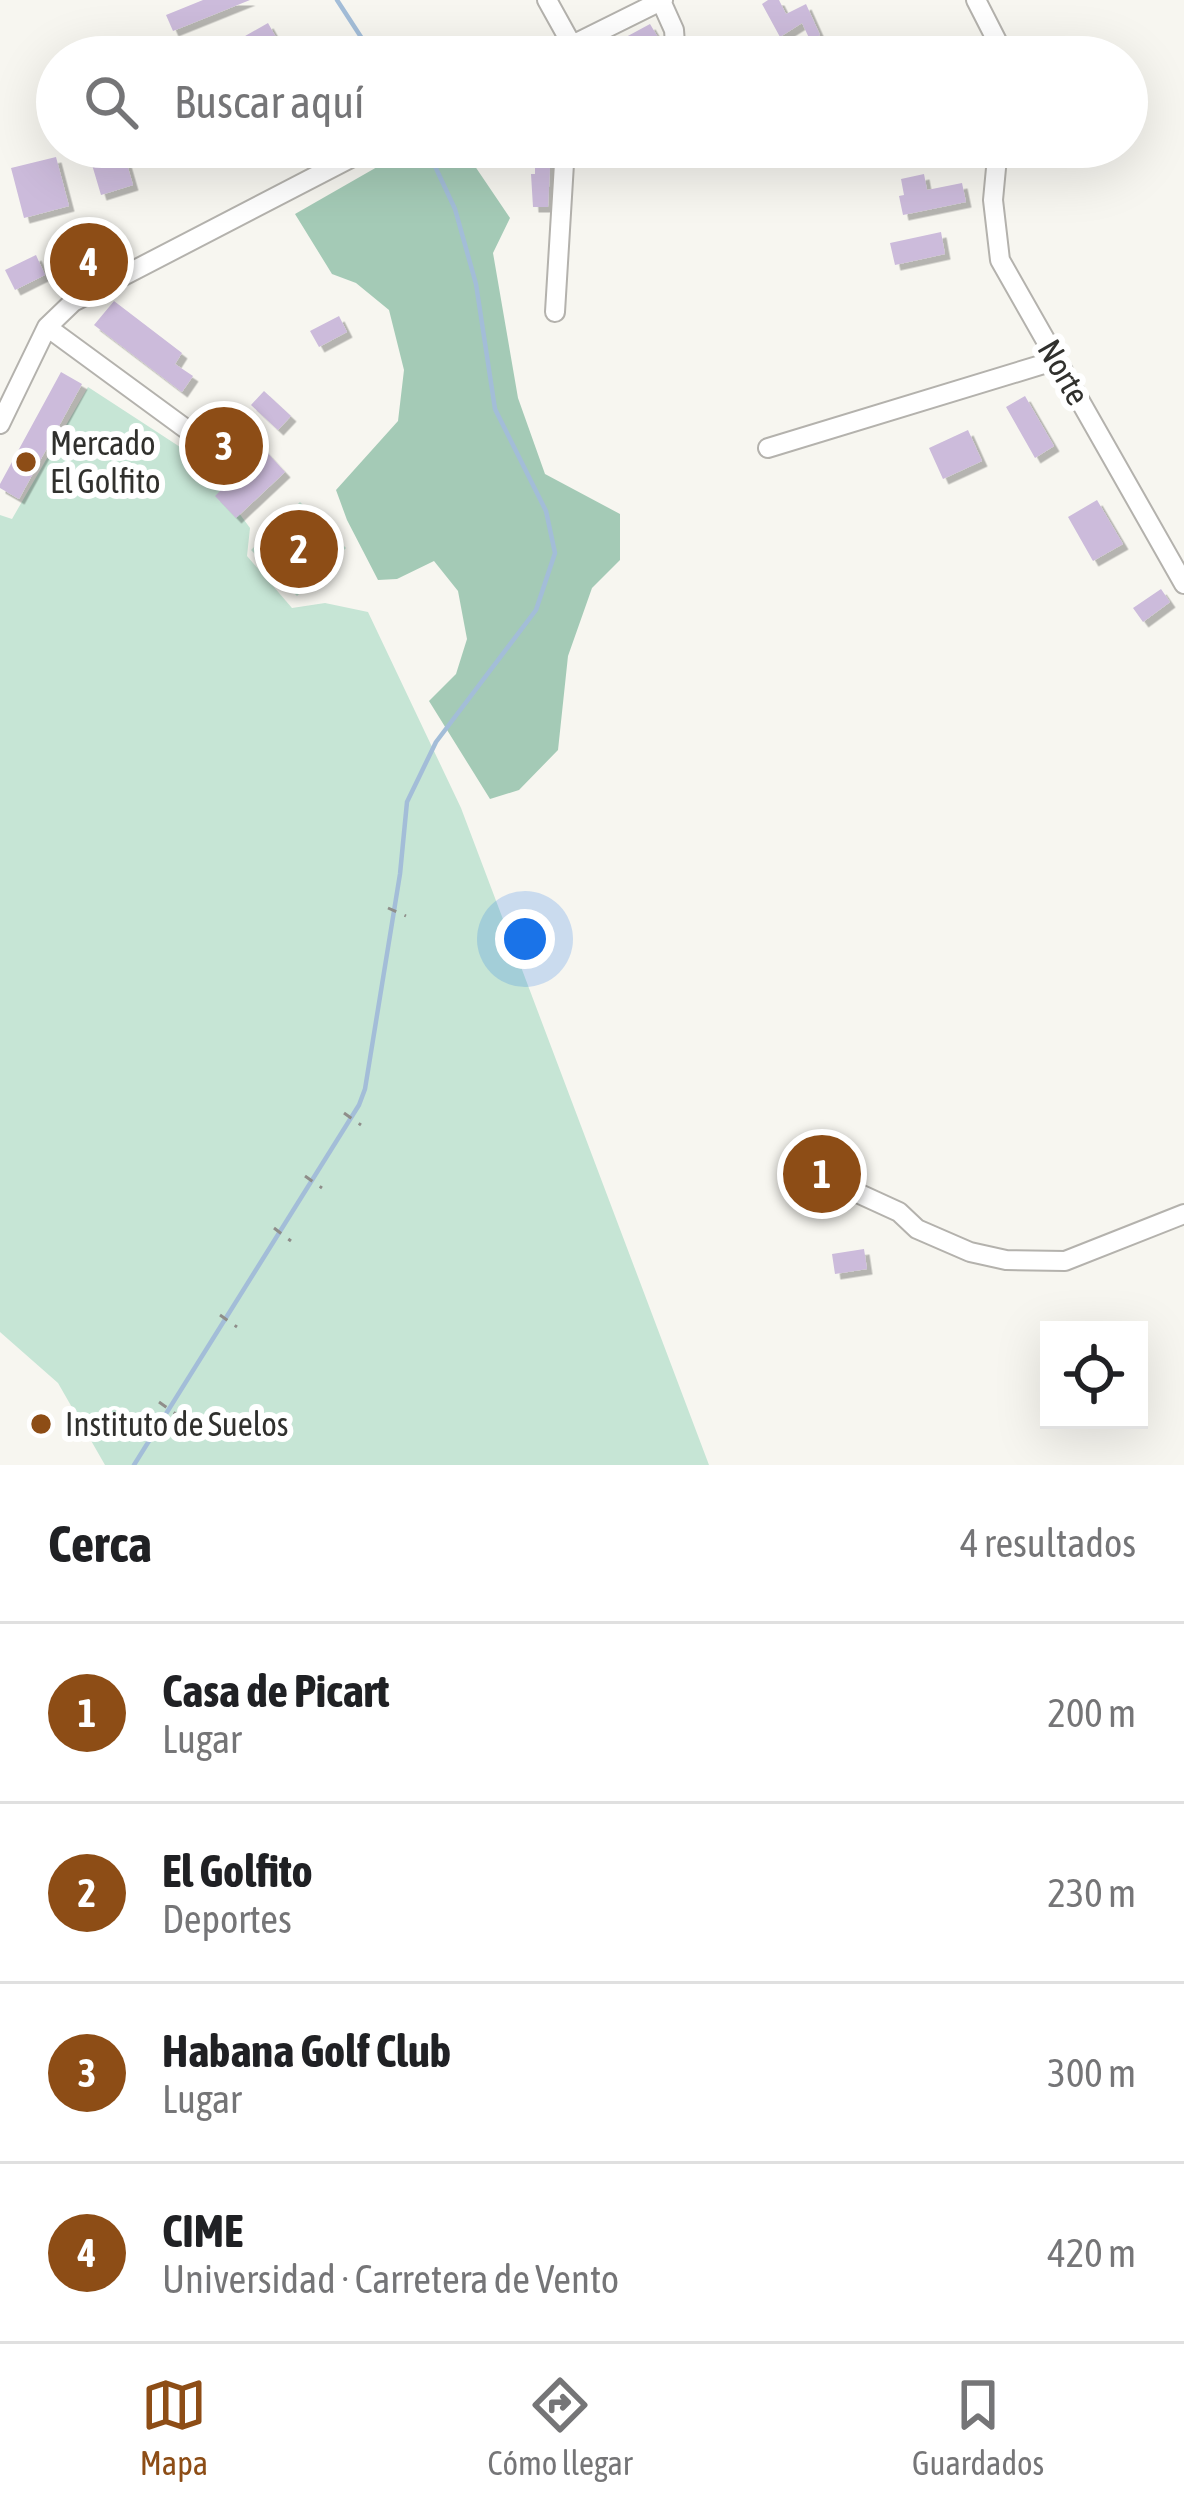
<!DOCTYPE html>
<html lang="es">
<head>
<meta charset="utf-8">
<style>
  :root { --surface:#fff; --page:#f6f6f6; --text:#202124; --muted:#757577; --line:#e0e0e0; --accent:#8d4d16 }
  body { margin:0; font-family:"Asap Condensed",sans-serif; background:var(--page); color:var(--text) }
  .controls { position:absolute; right:36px; bottom:36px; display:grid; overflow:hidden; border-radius:0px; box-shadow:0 12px 48px #0002 }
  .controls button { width:108px; height:108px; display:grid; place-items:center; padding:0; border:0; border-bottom:3px solid var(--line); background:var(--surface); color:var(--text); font:60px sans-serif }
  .you { position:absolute; left:525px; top:939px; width:42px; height:42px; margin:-30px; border:9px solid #fff; border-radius:50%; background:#1a73e8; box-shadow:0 0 0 18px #1a73e833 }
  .badge { display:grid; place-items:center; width:78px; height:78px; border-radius:50%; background:var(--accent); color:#fff; font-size:39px; font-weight:700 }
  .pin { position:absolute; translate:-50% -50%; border:6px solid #fff; box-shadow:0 3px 12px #0006 }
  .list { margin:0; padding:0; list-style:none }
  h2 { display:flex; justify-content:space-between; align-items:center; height:156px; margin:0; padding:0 48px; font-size:51px }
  h2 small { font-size:39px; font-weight:400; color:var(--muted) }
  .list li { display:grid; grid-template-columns:78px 1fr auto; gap:36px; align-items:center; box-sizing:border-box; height:180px; padding:0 48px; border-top:3px solid var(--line) }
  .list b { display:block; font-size:45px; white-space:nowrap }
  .list p { margin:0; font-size:39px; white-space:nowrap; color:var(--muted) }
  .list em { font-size:39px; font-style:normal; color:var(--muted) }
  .icon { flex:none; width:66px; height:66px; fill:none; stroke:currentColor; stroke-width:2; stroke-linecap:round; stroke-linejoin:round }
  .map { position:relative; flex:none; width:1184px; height:1465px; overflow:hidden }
  .search { position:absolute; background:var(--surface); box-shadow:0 12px 48px #0002; left:36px; right:36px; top:36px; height:132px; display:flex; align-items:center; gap:30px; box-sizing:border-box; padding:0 42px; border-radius:66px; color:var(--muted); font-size:45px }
  .sheet { height:876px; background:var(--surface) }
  nav { display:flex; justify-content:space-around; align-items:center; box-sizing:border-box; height:168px; border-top:3px solid var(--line); background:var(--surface); font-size:33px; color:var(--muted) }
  nav a { display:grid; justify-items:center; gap:6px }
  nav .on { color:var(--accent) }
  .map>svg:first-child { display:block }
</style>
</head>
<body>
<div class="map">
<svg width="1184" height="1465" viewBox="0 0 1184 1465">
  <defs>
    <filter id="shadow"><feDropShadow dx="5.5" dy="5.5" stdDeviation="0" flood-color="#0004"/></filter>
  </defs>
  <rect width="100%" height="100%" fill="#f7f6f0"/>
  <!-- green -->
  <path fill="#c6e5d5" d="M88 387 200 460 250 528 247 556 292 608 325 603 368 612 461 808 709 1465H105L58 1383 0 1332V515L12 519Z
    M300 502 346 548 297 596 251 550Z"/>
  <!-- forest -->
  <path fill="#a4cab6" d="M412 147H462L510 218 493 253 518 398 545 474 620 514V560L592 588 568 656 558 750 519 790 490 799 429 701 456 674 467 639 458 591 434 561 397 579 378 580 347 520 336 490 398 421 404 370 389 310 356 283 332 274 295 214Z"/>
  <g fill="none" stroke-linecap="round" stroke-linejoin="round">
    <!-- stream -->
    <path stroke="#a3bdd8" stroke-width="4.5" d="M337 0 374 57
      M134 1465 359 1105 365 1089 400 874 407 802 436 742 536 610 555 553 546 511 495 409 476 284 455 209 426 147"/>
  </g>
  <!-- building -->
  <path fill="#ccbbdb" filter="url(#shadow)" d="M203 0H250L173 31 166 15Z
    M768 0H779L786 14 806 4 820 35 810 40 802 23 780 37 762 4Z
    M268 23 287 57H232L226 47Z
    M650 24 662 44 649 52 638 57H589Z
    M80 147H122L133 185 101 195 90 158 83 160Z
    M551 148 548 207H533L531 174H535V149Z
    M56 157 69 206 24 218 11 168Z
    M924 174 927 190 962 183 966 202 903 215 899 196 904 195 901 179Z
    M941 232 945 254 895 265 890 243Z
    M36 255 45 275 15 290 5 270Z
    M114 301 182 353 175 364 193 376 182 392 94 325Z
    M339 316 347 332 319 347 310 331Z
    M61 372 82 384 19 499 0 488V484Z
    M264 391 291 416 278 430 251 405Z
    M1025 396 1054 446 1035 458 1006 407Z
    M968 430 982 461 943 479 929 448Z
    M251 435 285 472 236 518 215 496 226 485 213 471Z
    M1097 500 1123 544 1093 561 1068 517Z
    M1161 589 1170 602 1143 622 1133 608Z
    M819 1154 822 1158 827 1156 834 1169 825 1190 818 1185 807 1166 813 1162 812 1159Z
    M864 1249 867 1269 835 1274 832 1254Z"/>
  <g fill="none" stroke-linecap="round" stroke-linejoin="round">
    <defs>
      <path id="minor" d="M547 0 572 45 571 55
        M976 0 999 45 1000 57
        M661 1 674 30 676 57
        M548 57 663 0
        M998 147 993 200 1000 260 1184 584
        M555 312 565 147
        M47 327 212 448
        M0 424 47 327 73 302 372 147
        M768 448 1057 360
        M840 1185 899 1212 917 1229 970 1252 1006 1260 1065 1261 1184 1214"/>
    </defs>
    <!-- minor casing -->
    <use href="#minor" stroke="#b4b2ad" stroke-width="22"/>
    <!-- path -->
    <path stroke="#8f8e8a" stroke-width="3" stroke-dasharray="9 9" stroke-linecap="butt" d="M388 908 406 916
      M344 1113 361 1125
      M305 1176 322 1188
      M274 1228 291 1241
      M220 1315 237 1327
      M159 1402 176 1414"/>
    <!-- minor -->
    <use href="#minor" stroke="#fff" stroke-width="18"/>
  </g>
  <!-- markers -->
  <g fill="#8d4d16" stroke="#fff" stroke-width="4.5">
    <circle cx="26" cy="462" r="12"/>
    <circle cx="41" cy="1424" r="12"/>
  </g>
  <g text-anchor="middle" stroke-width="12" stroke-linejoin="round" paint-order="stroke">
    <!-- street labels -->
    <g font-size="33" fill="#30302d" stroke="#fff">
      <text transform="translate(1064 372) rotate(60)" y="12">Norte</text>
    </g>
    <!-- poi labels -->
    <g font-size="33" fill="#30302d" stroke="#fff" text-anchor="start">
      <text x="50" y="455">Mercado<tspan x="50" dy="38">El Golfito</tspan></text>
      <text x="65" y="1436">Instituto de Suelos</text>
    </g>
  </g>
</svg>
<div class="controls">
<button><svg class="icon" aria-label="locate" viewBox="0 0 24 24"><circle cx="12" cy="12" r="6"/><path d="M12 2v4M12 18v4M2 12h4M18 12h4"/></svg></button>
</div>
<div class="you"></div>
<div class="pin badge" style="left:822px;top:1174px">1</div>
<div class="pin badge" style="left:299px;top:549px">2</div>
<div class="pin badge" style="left:224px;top:446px">3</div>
<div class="pin badge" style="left:89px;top:262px">4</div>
<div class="search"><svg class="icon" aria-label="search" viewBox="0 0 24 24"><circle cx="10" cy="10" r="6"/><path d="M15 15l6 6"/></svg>Buscar aquí</div>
</div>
<section class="sheet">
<h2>Cerca<small>4 resultados</small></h2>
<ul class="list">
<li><span class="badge">1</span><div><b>Casa de Picart</b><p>Lugar</p></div><em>200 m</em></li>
<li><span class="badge">2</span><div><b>El Golfito</b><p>Deportes</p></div><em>230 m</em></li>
<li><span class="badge">3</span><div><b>Habana Golf Club</b><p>Lugar</p></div><em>300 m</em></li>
<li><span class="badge">4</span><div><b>CIME</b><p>Universidad · Carretera de Vento</p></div><em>420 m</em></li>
</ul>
</section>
<nav>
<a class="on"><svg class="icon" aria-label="map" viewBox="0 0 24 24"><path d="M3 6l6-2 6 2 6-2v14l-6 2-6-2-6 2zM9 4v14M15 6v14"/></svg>Mapa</a>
<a><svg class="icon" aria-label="directions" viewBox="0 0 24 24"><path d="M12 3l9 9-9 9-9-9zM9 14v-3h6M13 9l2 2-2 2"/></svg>Cómo llegar</a>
<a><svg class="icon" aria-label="saved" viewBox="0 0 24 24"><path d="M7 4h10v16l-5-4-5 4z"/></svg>Guardados</a>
</nav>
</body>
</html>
